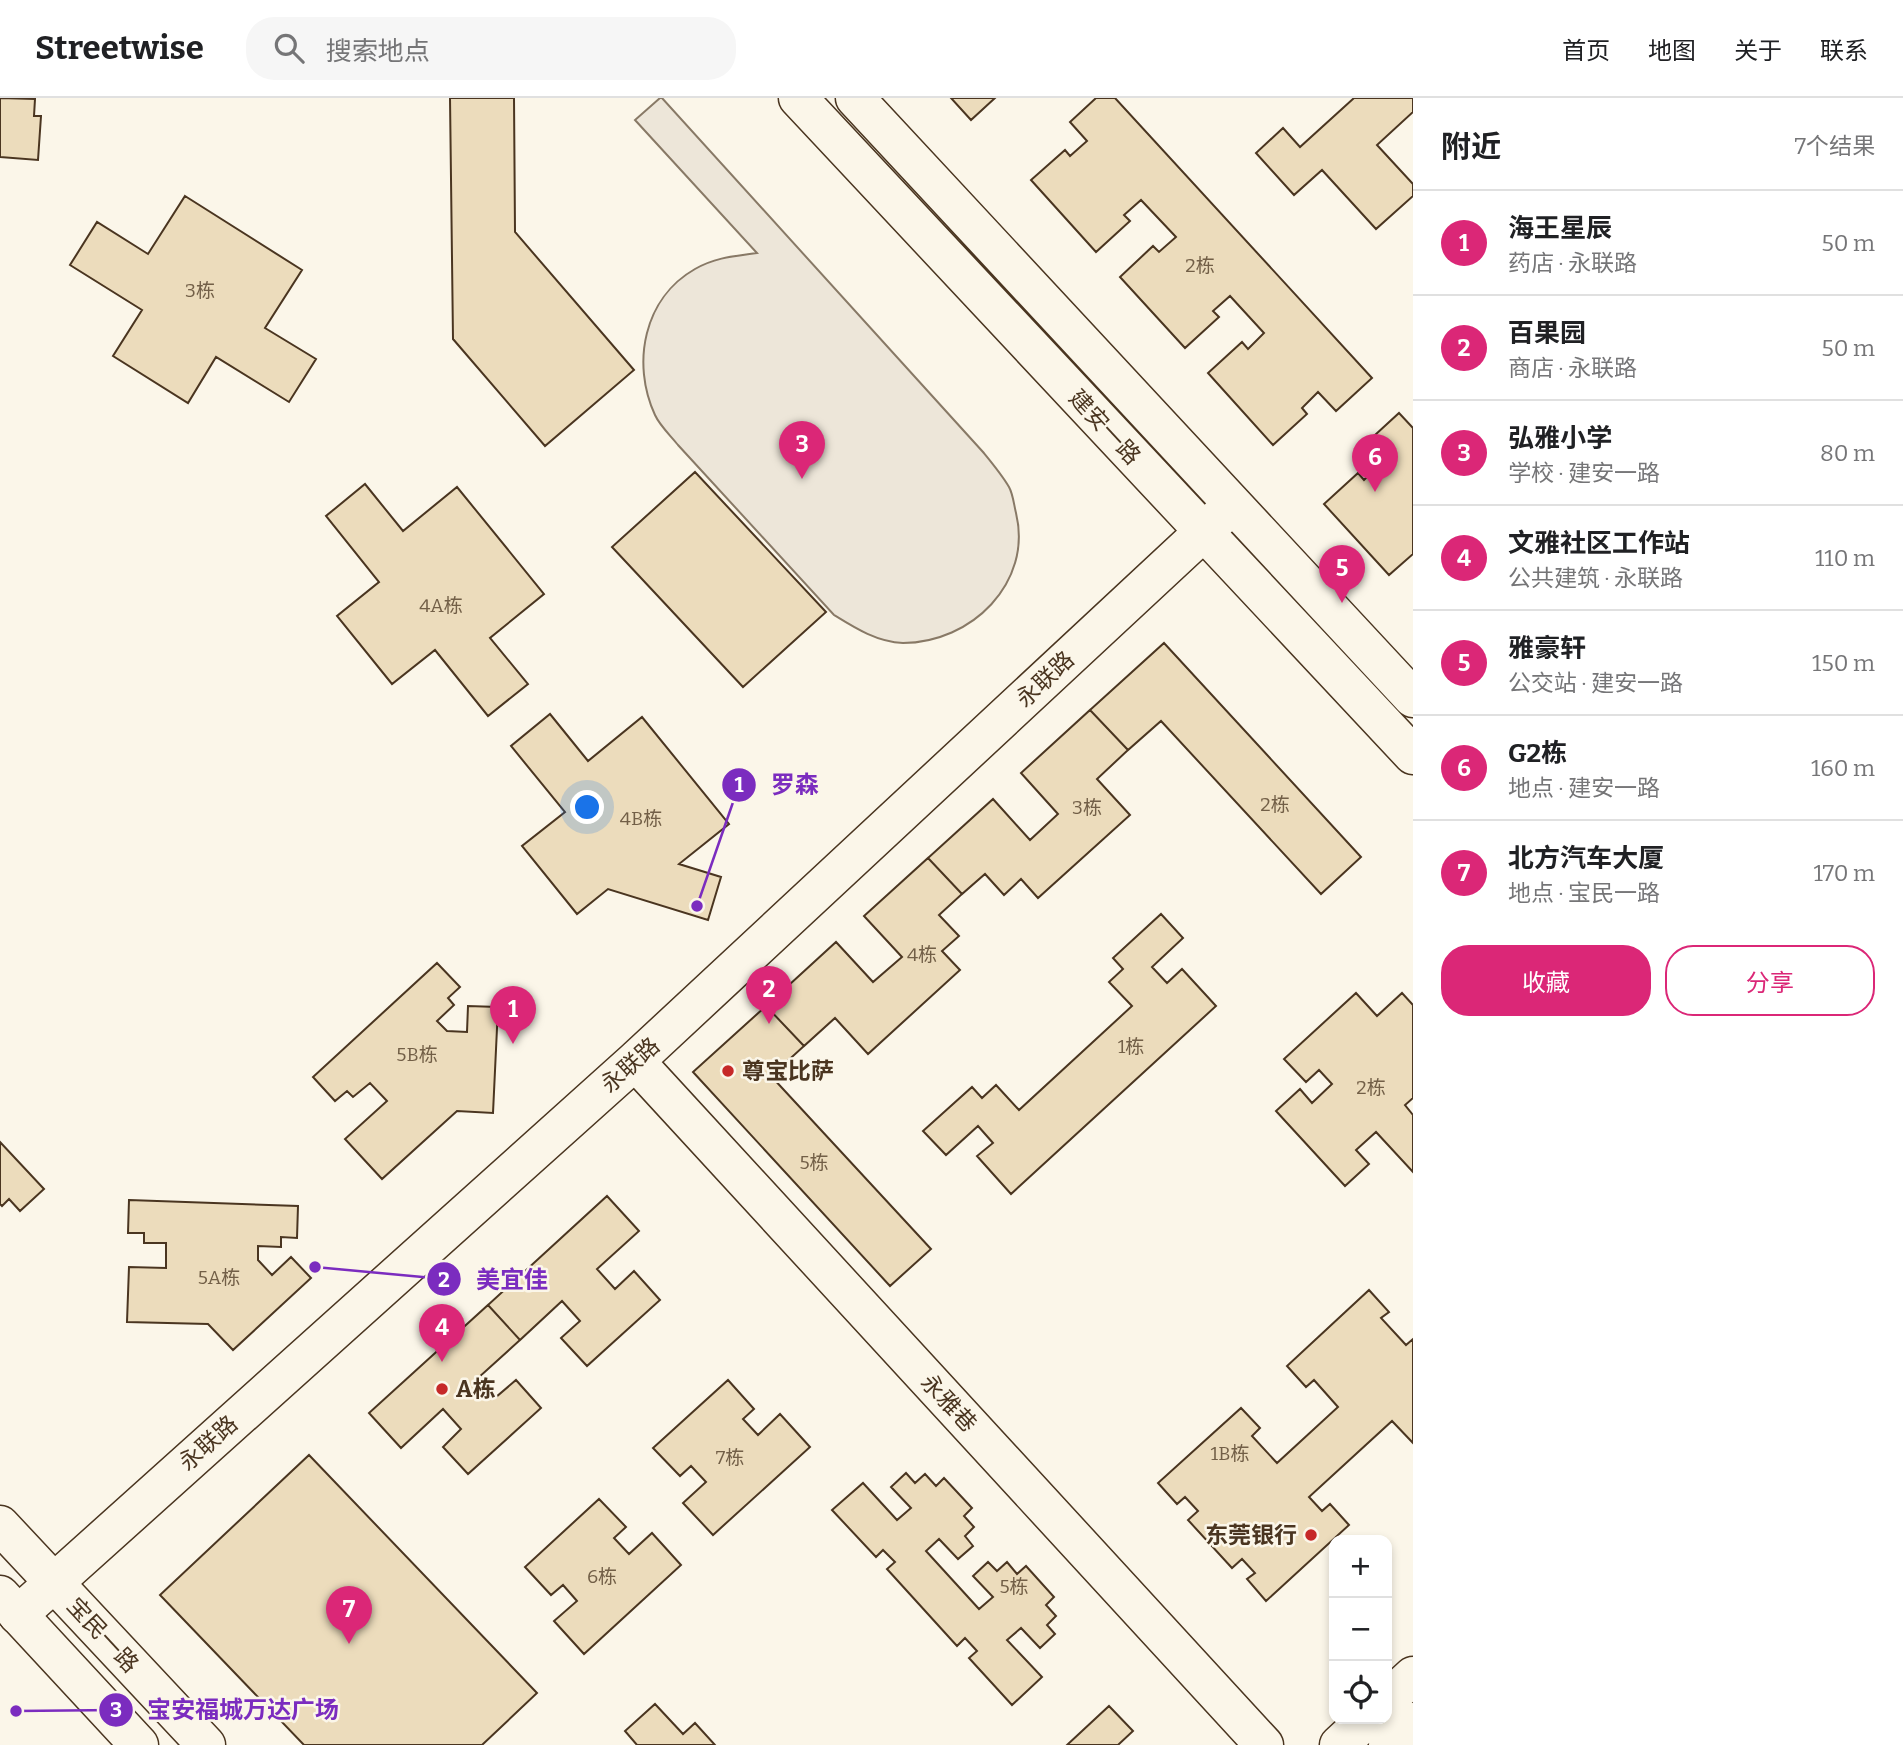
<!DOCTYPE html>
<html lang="zh">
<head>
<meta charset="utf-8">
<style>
  :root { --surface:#fff; --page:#f6f6f6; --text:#202124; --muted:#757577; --line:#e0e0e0; --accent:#db2777 }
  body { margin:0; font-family:Bitter,"Noto Sans SC",serif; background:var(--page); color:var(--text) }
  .controls { position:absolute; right:21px; bottom:21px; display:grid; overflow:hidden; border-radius:14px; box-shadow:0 4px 10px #0003 }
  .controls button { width:63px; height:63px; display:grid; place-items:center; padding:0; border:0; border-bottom:2px solid var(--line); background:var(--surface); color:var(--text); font:35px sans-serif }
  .you { position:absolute; left:588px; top:710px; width:24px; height:24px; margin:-18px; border:5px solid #fff; border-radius:50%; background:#1a73e8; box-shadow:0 0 0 10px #1a73e833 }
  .badge { display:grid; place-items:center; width:46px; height:46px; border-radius:50%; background:var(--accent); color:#fff; font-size:23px; font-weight:700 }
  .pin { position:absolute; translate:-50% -58px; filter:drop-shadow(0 2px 4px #0008) }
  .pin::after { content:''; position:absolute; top:37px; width:24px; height:21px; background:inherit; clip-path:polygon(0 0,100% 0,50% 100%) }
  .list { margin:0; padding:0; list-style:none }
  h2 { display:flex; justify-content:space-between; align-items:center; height:91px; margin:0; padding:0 28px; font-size:30px }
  h2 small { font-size:23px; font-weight:400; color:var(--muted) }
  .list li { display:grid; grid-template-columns:46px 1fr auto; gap:21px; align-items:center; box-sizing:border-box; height:105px; padding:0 28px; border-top:2px solid var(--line) }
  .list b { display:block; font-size:26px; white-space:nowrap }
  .list p { margin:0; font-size:23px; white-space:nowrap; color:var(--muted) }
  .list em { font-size:23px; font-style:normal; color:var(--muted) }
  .actions { display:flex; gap:14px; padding:21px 28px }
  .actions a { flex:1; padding:16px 0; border:2px solid var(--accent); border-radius:28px; text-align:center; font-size:24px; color:var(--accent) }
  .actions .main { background:var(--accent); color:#fff }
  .icon { flex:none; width:38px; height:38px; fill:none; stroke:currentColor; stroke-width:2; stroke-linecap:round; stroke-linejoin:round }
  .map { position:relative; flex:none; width:1413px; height:1647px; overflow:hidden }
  header { display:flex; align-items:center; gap:42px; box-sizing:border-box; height:98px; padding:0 35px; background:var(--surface); border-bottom:2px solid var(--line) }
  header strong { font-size:33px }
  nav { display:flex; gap:38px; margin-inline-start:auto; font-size:24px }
  .search { width:490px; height:63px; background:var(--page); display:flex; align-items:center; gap:18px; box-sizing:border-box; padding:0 24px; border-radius:28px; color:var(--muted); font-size:26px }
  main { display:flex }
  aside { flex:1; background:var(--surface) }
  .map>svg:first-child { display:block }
</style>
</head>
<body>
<header>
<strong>Streetwise</strong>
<div class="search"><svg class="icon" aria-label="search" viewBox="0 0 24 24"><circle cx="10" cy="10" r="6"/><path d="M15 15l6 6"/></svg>搜索地点</div>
<nav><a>首页</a><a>地图</a><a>关于</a><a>联系</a></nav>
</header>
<main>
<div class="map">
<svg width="1413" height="1647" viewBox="0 0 1413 1647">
  <rect width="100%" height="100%" fill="#fbf6e9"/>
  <!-- green -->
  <path fill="#ede6d9" stroke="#887966" stroke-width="2" d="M660 0H662L983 354C992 365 1002 377 1009 389 1013 396 1014 407 1016 415 1033 485 971 545 903 545 877 544 855 530 834 517L678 347C671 338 660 328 655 317 631 265 644 200 695 171 716 159 736 158 757 155L635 22Z"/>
  <!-- building -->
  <path fill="#ecdcbc" stroke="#4a3520" stroke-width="2" d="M0 0 35 1 34 18H41L38 62 0 59Z
    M450 0H514L515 134 634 272 545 348 453 241Z
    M951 0H995L971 22Z
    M1096 0H1115L1372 280 1336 313 1318 294 1302 310 1307 316 1273 347 1208 275 1242 244 1248 251 1264 235 1230 198 1213 213 1219 219 1185 250 1120 179 1153 148 1159 154 1176 139 1141 102 1124 117 1130 123 1096 154 1031 82 1065 52 1070 58 1087 43 1070 24Z
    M1354 0H1413V14L1377 47 1413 86V98L1376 131 1322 72 1294 97 1256 55 1283 30 1300 49Z
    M185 98 302 172 265 230 316 261 289 304 216 259 188 305 113 258 142 212 70 167 97 124 148 156Z
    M1399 315 1413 330V456L1389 477 1324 406 1358 375 1364 382 1380 366 1363 348Z
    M695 374 826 514 743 589 612 449Z
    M365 386 403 433 457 389 544 496 490 540 528 586 488 618 435 552 392 586 337 518 379 484 326 418Z
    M1164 545 1361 759 1321 796 1161 623 1128 652 1090 612Z
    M1090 612 1128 652 1097 681 1130 717 1038 800 1021 781 1004 797 985 776 962 796 928 760 993 701 1030 742 1058 716 1021 675Z
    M550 616 588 663 642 619 729 726 679 766 721 779 708 822 608 791 577 816 522 748 565 714 511 648Z
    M928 760 962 796 939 817 959 838 942 853 960 872 868 956 835 920 804 948 766 908 836 844 873 884 902 859 864 818Z
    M1161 816 1183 840 1152 869 1167 885 1182 871 1216 908 1011 1096 977 1058 993 1045 978 1028 946 1057 923 1033 972 989 982 1000 996 987 1019 1012 1132 908 1109 884 1123 871 1113 860Z
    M437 865 460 889 448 900 454 907 437 923 447 933 467 934 468 908 498 909 493 1015 457 1013 382 1081 345 1041 387 1003 370 985 353 999 347 993 335 1003 313 979Z
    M1356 895 1377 918 1402 895 1413 907V1000L1405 1007 1413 1017V1074L1376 1034 1356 1052 1369 1066 1345 1088 1276 1013 1300 991 1312 1005 1332 986 1319 972 1306 984 1284 961Z
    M766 908 804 948 771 978 931 1151 890 1188 693 974Z
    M0 1044 44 1091 20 1113 9 1101 2 1108 0 1106Z
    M607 1098 639 1133 597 1171 615 1191 634 1173 660 1202 587 1268 561 1240 580 1223 562 1203 520 1242 488 1207Z
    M129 1102 298 1108 297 1140 281 1139V1149L258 1148V1162L272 1177 291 1159 311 1180 233 1252 208 1226 127 1224 129 1169 166 1170V1145H144V1135H128Z
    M1369 1192 1389 1214 1381 1220 1406 1247 1413 1241V1345L1392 1323 1309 1399 1322 1413 1330 1406 1349 1427 1266 1503 1247 1481 1255 1475 1242 1461 1232 1470 1188 1422 1198 1413 1185 1399 1177 1406 1158 1385 1241 1310 1260 1330 1252 1338 1277 1365 1338 1309 1314 1282 1306 1289 1287 1268Z
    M488 1207 520 1242 478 1280 496 1299 516 1282 541 1310 468 1376 443 1349 461 1331 443 1311 401 1350 369 1315Z
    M728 1282 754 1311 743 1321 758 1337 780 1316 810 1349 713 1437 683 1405 706 1384 691 1368 680 1378 653 1350Z
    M309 1357 537 1595 482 1647H304L160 1497Z
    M906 1375 915 1385 925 1376 936 1388 944 1380 972 1410 964 1418 974 1429 965 1438 973 1448 958 1461 939 1441 926 1453 979 1511 993 1499 973 1478 988 1464 997 1473 1007 1464 1017 1476 1026 1468 1054 1499 1046 1507 1056 1518 1047 1527 1055 1536 1040 1550 1021 1530 1007 1542 1042 1579 1012 1607 969 1560 977 1553 965 1540 957 1548 887 1471 895 1464 883 1452 876 1459 832 1412 863 1385 897 1422 911 1410 891 1389Z
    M599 1401 626 1429 614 1440 629 1456 652 1435 681 1467 584 1556 554 1523 577 1503 563 1487 551 1497 525 1469Z
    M655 1606 683 1636 695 1625 715 1647H637L625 1633Z
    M1109 1608 1133 1633 1118 1647H1067Z"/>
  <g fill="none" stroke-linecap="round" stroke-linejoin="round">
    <defs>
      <path id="minor" d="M635 963 1264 1647
        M18 1517 635 963 1228 411"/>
      <path id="major" d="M798 0 1413 657
        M855 0 1413 600
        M0 1427 206 1647
        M0 1497 139 1647
        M1387 1602 1413 1578
        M1339 1647 1367 1621
        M1388 1647 1413 1624"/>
    </defs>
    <!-- minor casing -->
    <use href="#minor" stroke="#4a3520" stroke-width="41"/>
    <!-- major casing -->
    <use href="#major" stroke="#4a3520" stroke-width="41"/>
    <!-- minor -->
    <use href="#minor" stroke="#fbf6e9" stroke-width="38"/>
    <!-- major -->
    <use href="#major" stroke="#fbf6e9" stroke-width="38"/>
  </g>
  <!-- markers -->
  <g fill="#c62828" stroke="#fbf6e9" stroke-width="2.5">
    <circle cx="728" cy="973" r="7"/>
    <circle cx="442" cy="1291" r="7"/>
    <circle cx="1311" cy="1437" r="7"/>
  </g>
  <g text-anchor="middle" stroke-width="5" stroke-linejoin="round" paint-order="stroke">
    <!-- number labels -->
    <g font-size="19" fill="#725f47">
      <text x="1200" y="174">2栋</text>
      <text x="200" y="199">3栋</text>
      <text x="441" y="514">4A栋</text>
      <text x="1275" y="713">2栋</text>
      <text x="1087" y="716">3栋</text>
      <text x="641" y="727">4B栋</text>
      <text x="922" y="863">4栋</text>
      <text x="1131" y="955">1栋</text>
      <text x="417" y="963">5B栋</text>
      <text x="1371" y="996">2栋</text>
      <text x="814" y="1071">5栋</text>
      <text x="219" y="1186">5A栋</text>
      <text x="1230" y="1362">1B栋</text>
      <text x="730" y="1366">7栋</text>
      <text x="602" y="1485">6栋</text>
      <text x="1014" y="1495">5栋</text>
    </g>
    <!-- street labels -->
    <g font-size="23" fill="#4a3520" stroke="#fbf6e9">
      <text transform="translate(1105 329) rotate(47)" y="8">建安一路</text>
      <text transform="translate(1045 581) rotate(-43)" y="8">永联路</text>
      <text transform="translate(630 967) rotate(-42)" y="8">永联路</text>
      <text transform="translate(949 1305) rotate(47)" y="8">永雅巷</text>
      <text transform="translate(208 1345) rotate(-42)" y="8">永联路</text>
      <text transform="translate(103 1537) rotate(47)" y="8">宝民一路</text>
    </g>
    <!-- poi labels -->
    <g font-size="23" font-weight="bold" fill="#4a3520" stroke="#fbf6e9" text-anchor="start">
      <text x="742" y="981">尊宝比萨</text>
      <text x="456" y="1299">A栋</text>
      <text x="1297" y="1445" text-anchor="end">东莞银行</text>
    </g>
  </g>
  <!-- callouts -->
  <path fill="none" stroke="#7b2cbf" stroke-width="2.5" d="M697 808L739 687M315 1169L444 1181M16 1613L116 1612"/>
  <g fill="#7b2cbf" stroke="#fbf6e9" stroke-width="2.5">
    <circle cx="697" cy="808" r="7"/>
    <circle cx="315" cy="1169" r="7"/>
    <circle cx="16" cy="1613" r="7"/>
    <circle cx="739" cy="687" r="18"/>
    <circle cx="444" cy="1181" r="18"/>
    <circle cx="116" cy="1612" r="18"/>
  </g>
  <g font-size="21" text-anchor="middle" font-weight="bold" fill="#fff">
    <text x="739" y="694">1</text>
    <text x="444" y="1189">2</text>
    <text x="116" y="1619">3</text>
  </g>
  <g font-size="24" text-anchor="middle" font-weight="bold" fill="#7b2cbf" stroke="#fbf6e9" stroke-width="5" stroke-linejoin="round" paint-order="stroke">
    <text x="795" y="695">罗森</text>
    <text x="512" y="1190">美宜佳</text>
    <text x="243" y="1620">宝安福城万达广场</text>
  </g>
</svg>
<div class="controls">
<button>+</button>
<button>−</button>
<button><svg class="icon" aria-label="locate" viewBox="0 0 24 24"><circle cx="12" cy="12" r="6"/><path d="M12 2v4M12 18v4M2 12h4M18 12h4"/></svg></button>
</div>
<div class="you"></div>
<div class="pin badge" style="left:513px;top:946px">1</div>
<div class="pin badge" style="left:769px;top:926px">2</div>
<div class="pin badge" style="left:802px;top:381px">3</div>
<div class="pin badge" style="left:442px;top:1264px">4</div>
<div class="pin badge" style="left:1342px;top:505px">5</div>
<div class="pin badge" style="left:1375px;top:394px">6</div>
<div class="pin badge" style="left:349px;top:1546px">7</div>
</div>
<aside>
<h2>附近<small>7个结果</small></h2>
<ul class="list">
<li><span class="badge">1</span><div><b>海王星辰</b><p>药店 · 永联路</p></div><em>50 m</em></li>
<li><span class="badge">2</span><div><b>百果园</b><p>商店 · 永联路</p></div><em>50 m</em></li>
<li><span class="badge">3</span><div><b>弘雅小学</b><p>学校 · 建安一路</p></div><em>80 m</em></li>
<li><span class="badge">4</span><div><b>文雅社区工作站</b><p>公共建筑 · 永联路</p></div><em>110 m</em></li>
<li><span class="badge">5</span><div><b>雅豪轩</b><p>公交站 · 建安一路</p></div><em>150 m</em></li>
<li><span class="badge">6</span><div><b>G2栋</b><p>地点 · 建安一路</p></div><em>160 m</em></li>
<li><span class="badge">7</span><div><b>北方汽车大厦</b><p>地点 · 宝民一路</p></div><em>170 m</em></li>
</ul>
<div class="actions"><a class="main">收藏</a><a>分享</a></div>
</aside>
</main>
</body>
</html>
